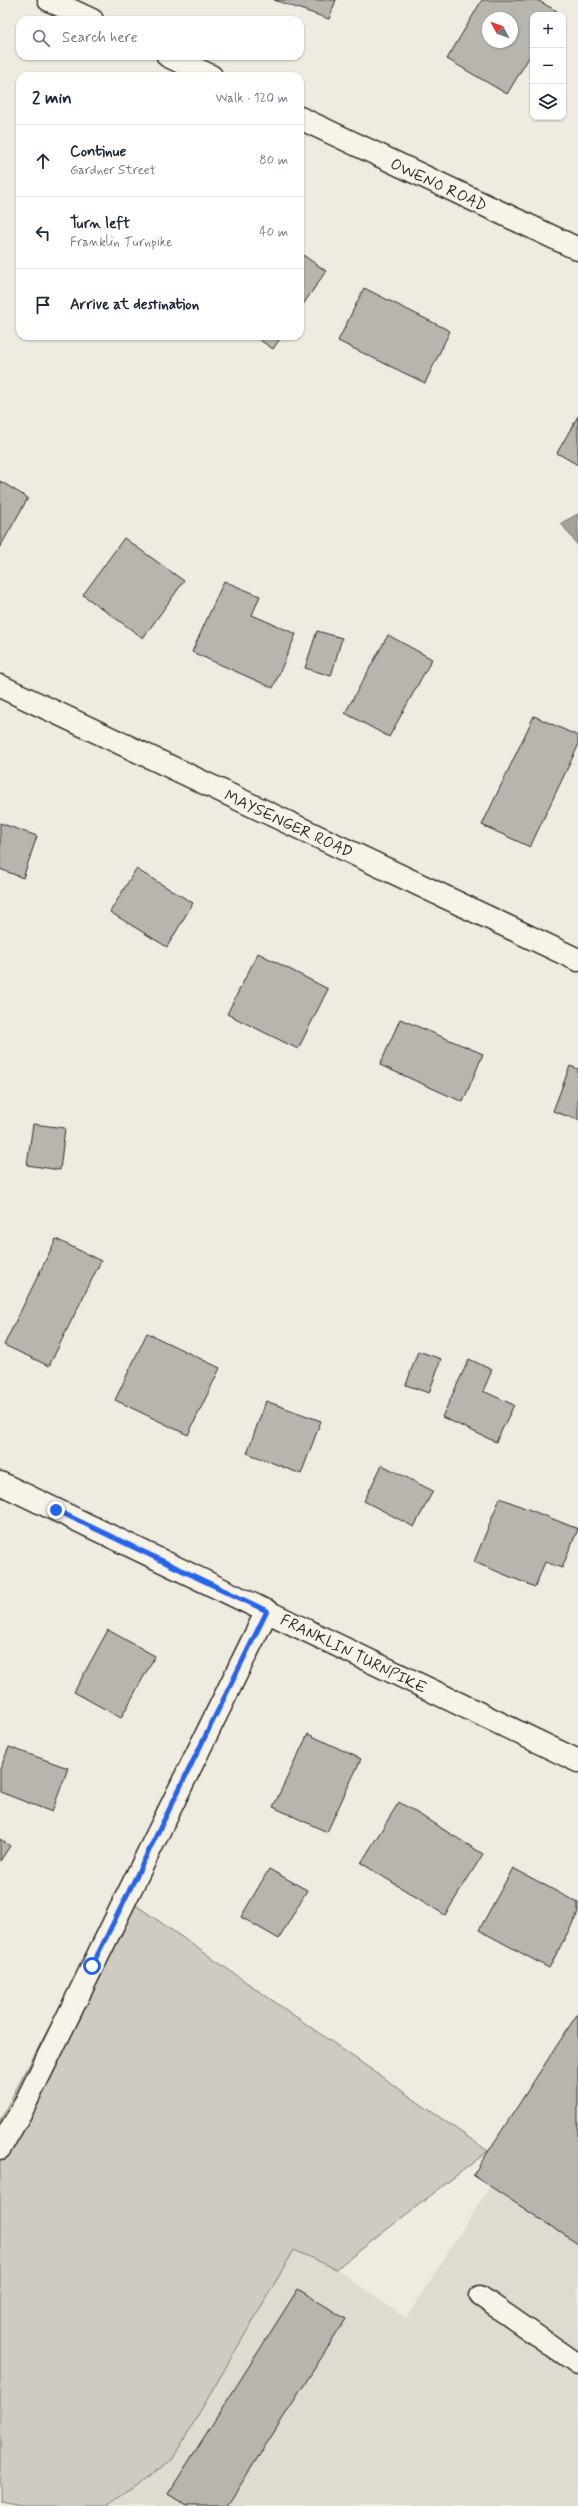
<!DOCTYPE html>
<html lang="en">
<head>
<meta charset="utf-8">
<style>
  :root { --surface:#fff; --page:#f2f2f3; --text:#1f2937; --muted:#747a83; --line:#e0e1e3 }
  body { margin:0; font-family:Mynerve,sans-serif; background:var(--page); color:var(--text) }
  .controls { position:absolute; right:12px; top:12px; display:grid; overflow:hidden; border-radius:8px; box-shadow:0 1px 3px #0004 }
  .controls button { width:36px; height:36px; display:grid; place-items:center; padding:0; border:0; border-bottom:1px solid var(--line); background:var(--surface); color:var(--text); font:20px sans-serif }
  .compass { position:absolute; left:482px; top:12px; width:36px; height:36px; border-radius:50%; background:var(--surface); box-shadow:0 1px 3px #0004; rotate:311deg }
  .stop { position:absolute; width:12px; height:12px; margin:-9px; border:3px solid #2563eb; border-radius:50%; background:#fff }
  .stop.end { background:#2563eb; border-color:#fff; box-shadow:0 1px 4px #0008 }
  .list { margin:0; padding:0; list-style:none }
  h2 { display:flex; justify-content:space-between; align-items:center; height:52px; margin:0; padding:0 16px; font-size:17px }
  h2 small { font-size:13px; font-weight:400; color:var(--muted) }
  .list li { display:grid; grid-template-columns:26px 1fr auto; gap:12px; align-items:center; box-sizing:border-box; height:72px; padding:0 16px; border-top:1px solid var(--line) }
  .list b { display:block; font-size:15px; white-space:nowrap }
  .list p { margin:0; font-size:13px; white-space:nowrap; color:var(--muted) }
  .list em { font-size:13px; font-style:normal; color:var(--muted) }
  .icon { flex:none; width:22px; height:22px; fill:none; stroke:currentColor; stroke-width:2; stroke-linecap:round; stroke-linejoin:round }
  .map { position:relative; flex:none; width:578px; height:2506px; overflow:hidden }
  .search { position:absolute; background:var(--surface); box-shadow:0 1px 3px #0004; left:16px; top:16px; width:288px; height:44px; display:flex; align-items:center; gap:10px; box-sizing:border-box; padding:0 14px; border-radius:12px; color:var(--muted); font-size:15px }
  .panel { position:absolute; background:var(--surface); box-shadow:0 1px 3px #0004; left:16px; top:72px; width:288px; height:268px; border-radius:12px }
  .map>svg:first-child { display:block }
</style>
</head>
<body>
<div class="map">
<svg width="578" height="2506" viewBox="0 0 578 2506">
  <rect width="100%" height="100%" fill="#efebe0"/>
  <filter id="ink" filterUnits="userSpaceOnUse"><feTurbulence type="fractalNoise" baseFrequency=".025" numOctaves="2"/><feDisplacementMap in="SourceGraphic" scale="8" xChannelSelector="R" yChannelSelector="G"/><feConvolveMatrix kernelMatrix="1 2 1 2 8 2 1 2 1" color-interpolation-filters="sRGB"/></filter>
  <g filter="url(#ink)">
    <!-- built -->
    <path fill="#dedbd1" d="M578 2049V2506H107L172 2460 294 2250 336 2269 406 2318Z"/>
    <!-- green -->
    <path fill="#cfcbc2" stroke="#7d7b76" d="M120 1894 488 2151 336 2269 294 2250 172 2460 107 2506H21L0 2502V2120Z"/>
    <!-- water -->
    <path fill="#a4a29a" stroke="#74726e" d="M578 514V546L561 523Z"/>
    <!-- building -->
    <path fill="#b8b5ae" stroke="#2b2b2b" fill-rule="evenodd" d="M274 0H336L329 19Z
      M482 0H537L557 11 555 15H533V51L507 94 447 59ZM488 18H512V42H488Z
      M300 253 326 271 300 309Z
      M364 288 450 331 425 383 338 341Z
      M254 336H282L273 349Z
      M578 416V465L557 453Z
      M0 481 28 498 0 547Z
      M124 538 184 581 143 638 83 595Z
      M224 581 260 596 252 615 296 634 273 688 192 652Z
      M317 631 342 638 331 676 305 668Z
      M388 635 432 659 389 737 345 713Z
      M534 716 578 736V746L530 847 482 825Z
      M0 823 37 836 23 878 0 869Z
      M136 869 193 903 167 947 110 912Z
      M258 953 328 989 298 1049 227 1014Z
      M400 1019 483 1054 463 1102 380 1065Z
      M570 1066 578 1069V1120L553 1111Z
      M33 1124 65 1128 60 1170 27 1165Z
      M56 1239 101 1261 49 1366 4 1345Z
      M147 1333 220 1368 188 1435 115 1400Z
      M418 1351 441 1359 429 1393 406 1385Z
      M469 1359 492 1370 483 1391 514 1405 496 1442 442 1417Z
      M266 1401 321 1421 301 1474 247 1453Z
      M382 1465 433 1491 414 1527 364 1501Z
      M500 1498 578 1529 562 1568 545 1562 535 1587 474 1562Z
      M108 1630 155 1656 121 1718 74 1692Z
      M308 1734 361 1759 327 1832 273 1807Z
      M9 1747 68 1768 52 1812 0 1792V1769Z
      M399 1802 483 1854 445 1915 361 1863Z
      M0 1839 10 1846 0 1861Z
      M513 1868 578 1903V1913L549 1968 479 1930Z
      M269 1869 307 1890 279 1939 241 1917Z
      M578 2013V2244L473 2175Z
      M298 2289 346 2319 227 2506H187L168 2494Z"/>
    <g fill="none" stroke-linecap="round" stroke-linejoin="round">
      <defs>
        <path id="service" d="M480 2296 578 2364"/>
        <path id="minor" d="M49 0 92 20
          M168 56 211 76
          M300 118 578 249
          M0 686 578 960
          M0 2148 23 2108 267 1611"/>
        <path id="primary" d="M0 1483 578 1761"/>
      </defs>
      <!-- service casing -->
      <use href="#service" stroke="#2b2b2b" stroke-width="23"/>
      <!-- minor casing -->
      <use href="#minor" stroke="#2b2b2b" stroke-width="25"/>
      <!-- primary casing -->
      <use href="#primary" stroke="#2b2b2b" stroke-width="25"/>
      <!-- service -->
      <use href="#service" stroke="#f7f3e8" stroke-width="20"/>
      <!-- minor -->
      <use href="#minor" stroke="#f7f3e8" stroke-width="22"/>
      <!-- primary -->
      <use href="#primary" stroke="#f7f3e8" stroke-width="22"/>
    </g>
  </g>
  <g fill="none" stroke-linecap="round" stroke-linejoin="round" filter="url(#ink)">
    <!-- route -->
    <path stroke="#2563eb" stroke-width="5" d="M56 1510 267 1611 92 1966"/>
  </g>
  <g text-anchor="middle" stroke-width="4" stroke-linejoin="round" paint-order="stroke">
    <!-- street labels -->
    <g font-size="16" fill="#2b2b2b" stroke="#f7f3e8">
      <text transform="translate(439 184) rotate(25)" y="6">OWENO ROAD</text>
      <text transform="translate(289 823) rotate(25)" y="6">MAYSENGER ROAD</text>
      <text transform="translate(354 1653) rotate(26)" y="6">FRANKLIN TURNPIKE</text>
    </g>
  </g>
</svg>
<div class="controls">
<button>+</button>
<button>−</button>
<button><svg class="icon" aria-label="layers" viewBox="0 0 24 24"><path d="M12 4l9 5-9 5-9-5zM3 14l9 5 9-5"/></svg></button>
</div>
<svg class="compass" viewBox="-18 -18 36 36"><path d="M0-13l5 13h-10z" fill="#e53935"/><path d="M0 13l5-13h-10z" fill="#747a83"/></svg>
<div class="stop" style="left:92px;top:1966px"></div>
<div class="stop end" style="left:56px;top:1510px"></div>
<div class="search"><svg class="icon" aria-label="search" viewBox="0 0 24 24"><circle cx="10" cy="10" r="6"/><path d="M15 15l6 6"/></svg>Search here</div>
<section class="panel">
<h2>2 min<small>Walk · 120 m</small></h2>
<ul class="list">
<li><svg class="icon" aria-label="ahead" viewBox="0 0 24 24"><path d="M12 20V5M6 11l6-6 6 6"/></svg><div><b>Continue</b><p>Gardner Street</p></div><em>80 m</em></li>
<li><svg class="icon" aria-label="left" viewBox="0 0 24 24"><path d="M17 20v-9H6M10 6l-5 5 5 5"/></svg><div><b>Turn left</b><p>Franklin Turnpike</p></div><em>40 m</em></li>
<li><svg class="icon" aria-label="arrive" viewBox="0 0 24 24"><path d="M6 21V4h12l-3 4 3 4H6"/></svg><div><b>Arrive at destination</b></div></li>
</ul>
</section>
</div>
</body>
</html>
